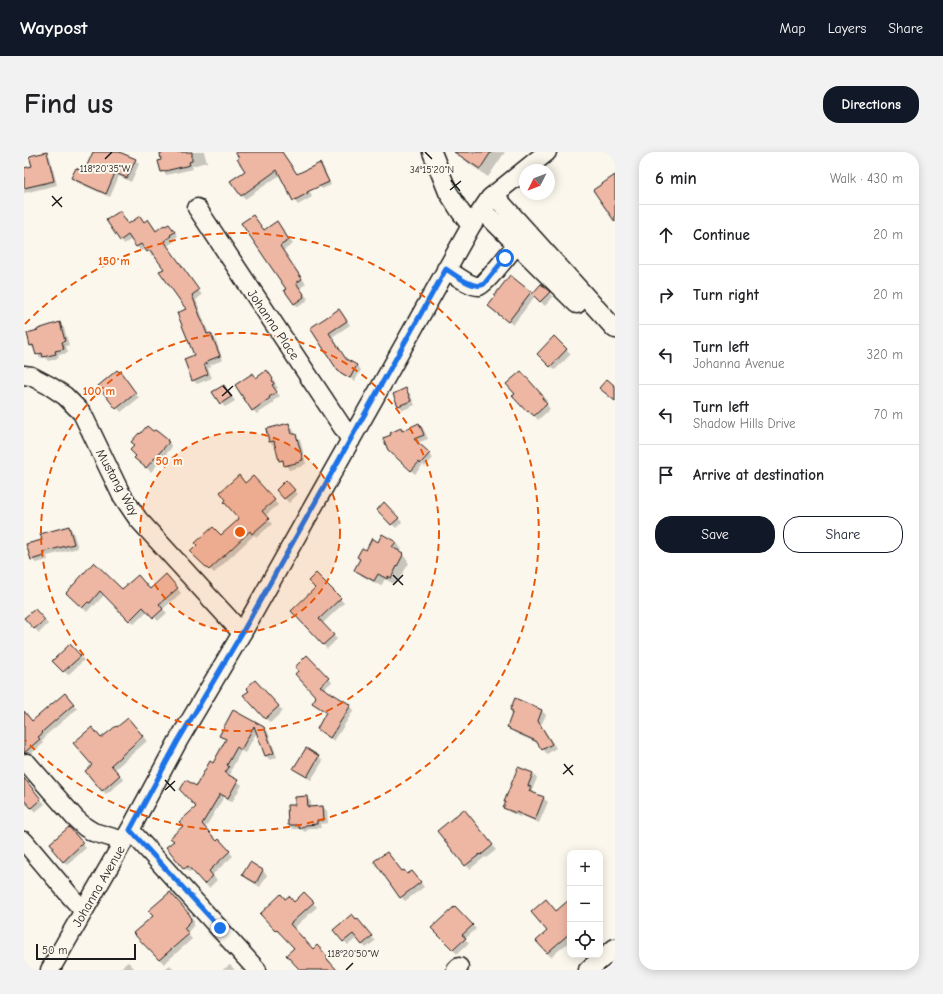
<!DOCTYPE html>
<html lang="en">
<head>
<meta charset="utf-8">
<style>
  :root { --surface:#fff; --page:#f2f2f2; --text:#202124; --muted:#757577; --line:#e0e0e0; --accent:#111827 }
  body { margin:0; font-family:"Comic Neue",sans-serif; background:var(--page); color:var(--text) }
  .controls { position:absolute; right:12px; bottom:12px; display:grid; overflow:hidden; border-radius:8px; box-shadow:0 2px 10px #0003 }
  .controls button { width:36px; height:36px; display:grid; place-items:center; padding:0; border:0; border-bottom:1px solid var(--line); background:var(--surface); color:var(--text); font:20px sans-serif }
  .compass { position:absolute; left:495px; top:12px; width:36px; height:36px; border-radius:50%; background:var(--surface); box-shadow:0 2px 10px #0003; rotate:228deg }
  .scale { position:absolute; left:12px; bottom:10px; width:100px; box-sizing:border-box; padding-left:4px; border:2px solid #1c1c1c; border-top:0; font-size:11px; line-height:14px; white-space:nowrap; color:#1c1c1c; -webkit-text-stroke:3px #fbf7ec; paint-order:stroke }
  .stop { position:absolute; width:12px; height:12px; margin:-9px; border:3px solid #1a73e8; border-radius:50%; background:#fff }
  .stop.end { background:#1a73e8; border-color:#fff; box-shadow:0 1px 4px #0008 }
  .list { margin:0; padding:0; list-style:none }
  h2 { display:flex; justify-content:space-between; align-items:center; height:52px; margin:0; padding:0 16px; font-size:17px }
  h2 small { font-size:13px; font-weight:400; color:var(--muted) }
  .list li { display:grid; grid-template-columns:26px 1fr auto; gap:12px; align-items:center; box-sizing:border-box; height:60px; padding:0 16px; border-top:1px solid var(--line) }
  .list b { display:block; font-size:15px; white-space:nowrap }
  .list p { margin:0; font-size:13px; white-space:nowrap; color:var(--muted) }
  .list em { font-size:13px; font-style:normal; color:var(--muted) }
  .actions { display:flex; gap:8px; padding:12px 16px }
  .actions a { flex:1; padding:9px 0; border:1px solid var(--accent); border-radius:16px; text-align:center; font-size:14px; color:var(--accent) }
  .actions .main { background:var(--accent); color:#fff }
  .icon { flex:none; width:22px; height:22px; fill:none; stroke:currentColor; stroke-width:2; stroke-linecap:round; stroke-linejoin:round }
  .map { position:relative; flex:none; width:591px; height:818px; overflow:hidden; border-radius:16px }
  header { display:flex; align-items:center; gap:24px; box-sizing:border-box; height:56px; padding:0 20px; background:var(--accent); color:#fff }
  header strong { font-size:19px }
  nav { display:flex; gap:22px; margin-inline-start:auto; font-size:14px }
  .intro { display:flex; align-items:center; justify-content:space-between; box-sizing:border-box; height:96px; padding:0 24px }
  h1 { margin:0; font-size:28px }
  .button { padding:10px 18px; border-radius:16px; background:var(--accent); color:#fff; font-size:14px; font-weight:700 }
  main { display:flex; gap:24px; padding:0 24px }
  aside { flex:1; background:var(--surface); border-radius:16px; box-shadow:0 2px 10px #0003 }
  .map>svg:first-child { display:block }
</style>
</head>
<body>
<header>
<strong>Waypost</strong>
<nav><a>Map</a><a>Layers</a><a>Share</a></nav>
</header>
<div class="intro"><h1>Find us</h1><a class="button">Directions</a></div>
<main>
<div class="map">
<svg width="591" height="818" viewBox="0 0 591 818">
  <rect width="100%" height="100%" fill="#fbf7ec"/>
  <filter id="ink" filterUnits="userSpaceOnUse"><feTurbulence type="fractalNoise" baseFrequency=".025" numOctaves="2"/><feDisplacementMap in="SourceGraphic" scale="8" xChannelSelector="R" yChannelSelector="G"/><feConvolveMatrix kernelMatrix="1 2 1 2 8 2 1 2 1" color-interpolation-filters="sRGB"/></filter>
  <g filter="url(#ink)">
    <!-- shadow -->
    <path fill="#0003" d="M70 0H93L111 8 115 12 107 30 95 24 86 45 52 30 48 26 60 21Z
      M147 0H180L183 10 168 14 169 17 142 23 138 19 139 8Z
      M219 0H258L288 43 287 44 288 45 274 53 270 48 256 23 221 47 217 43 222 19Z
      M437 0H481L464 25 444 11 436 3Z
      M22 1 26 5 33 33 0 41V21L9 15Z
      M296 12 299 14 307 33 298 37 295 34Z
      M96 60 100 64 105 72 120 71 124 69 128 73 133 79 145 73 149 77 154 84 150 87 151 89 143 94 178 143 172 148 185 182H187L191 186 199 208 186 213 187 215 184 216 188 226 173 232 169 228 171 204 163 158 141 117 130 102 128 104 125 100 131 96H121L117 99 113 95 108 87 100 92 96 88Z
      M229 64 233 68 240 79 253 71 257 75 269 92 259 99 282 132 276 136 284 147 282 148 283 149 274 155 270 151 263 137Z
      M486 125 508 143 517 133 529 145 521 154 511 144 489 173 465 154Z
      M315 158 319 162 326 173 308 185 323 209 333 214 337 218 331 229 319 223 315 218 287 177Z
      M36 172 40 176 45 193 42 194 44 201 34 203 35 206 24 209 21 205 17 206 13 202 12 198 7 194 4 182Z
      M530 185 547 202 531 218 514 202Z
      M243 220 247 224 252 232H251L254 236 251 238 256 244 249 249 250 251 233 262 229 258V222L233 226Z
      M501 224 523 249 521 250 526 257 514 268 508 261 507 263 490 244 492 242Z
      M100 225 115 246 97 260 75 234Z
      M200 234 204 238 211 249 201 255 197 251 190 240Z
      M382 238 386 242 391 253 379 258 375 254 371 243Z
      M265 272 269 276 271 283 276 287 282 312 279 313V314L265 318 261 312 256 308 252 294H250L246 290 243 278Z
      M395 272 399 276 404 287 393 291 409 306 401 315 399 313 391 322 369 302 378 279Z
      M143 289 147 293V294L148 295 127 320 116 310 113 304Z
      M233 329 254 353 241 364 248 372 233 385 230 383 190 421 168 400 197 385 216 367 222 332Z
      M266 333 274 342 265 351 253 338Z
      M360 352 378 370 372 376 354 358Z
      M45 375 49 380 54 396 23 404 24 408 12 411 7 407 19 389Z
      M371 390 377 397 375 400 384 408 383 409 385 411 373 431 371 430 370 432 361 427 357 434 338 424 332 418 355 391Z
      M70 412 98 438H126L146 428 157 441 139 457 143 461 134 469 124 458 110 472 81 442 70 454 69 453 63 460 43 441Z
      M292 422 320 451 298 472 313 487 303 497 269 459 293 437Z
      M15 462 24 472 15 481 11 477Z
      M50 498 60 508 44 523 30 509Z
      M283 504 308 530 300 537 326 554 330 558 310 589 298 581 294 577 303 561 293 554 289 551 293 544 280 524Z
      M230 529 259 559 246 571 221 543 226 539Z
      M45 547 53 557 21 584 22 585 18 589 19 592 8 601 9 602 6 605 0 607V564L2 563 9 570Z
      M492 547 518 559 522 563 517 573 532 596 523 602 515 592 491 581 484 574 490 561 487 558Z
      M209 559 240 575 244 580 253 605 246 608 242 604 233 580 221 601 217 599 207 618 208 619 205 625 213 629 218 633 208 650 200 645 181 676 194 690 199 693 209 704 188 723 193 728 185 736 168 718 165 720 143 696 151 689 173 655 172 636 189 612 202 588 196 583Z
      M108 572 123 589 91 617 100 628 82 642 78 638 69 613 78 587Z
      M282 597 295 605 299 609 287 628 275 621 271 617Z
      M495 616 509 622 513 626 508 638 510 640 509 642 519 646 524 650 515 671 497 663 496 665 485 660 481 656 483 651 481 649Z
      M0 632 6 634 21 652 11 660 0 647Z
      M283 646 287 650V656L299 655 303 659 304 671 297 672V676H286L281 680 277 677H269L265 673 272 654Z
      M444 663 472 698 462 706 461 705 446 717 442 713Z
      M49 680 62 696 43 713 39 709Z
      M352 709 383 723 392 724 400 735 381 749 377 745Z
      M226 712 239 719 243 723 236 735 223 727 219 723Z
      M280 741 293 755 270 776 289 798 297 799 307 810 306 811 312 818H277L271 796 257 780 256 782 237 762 261 748 270 751Z
      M150 746 170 768V773L163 781 168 787 140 812 111 781Z
      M546 754V789L527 805 523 801 525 779 532 760Z
      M431 755 452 777 441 787 445 791 433 802 409 776Z
      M328 763 337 771 351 789 342 796 333 786 324 793 310 778Z
      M104 810 112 818H96L95 817Z
      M146 813 150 818H140Z
      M206 813 211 818H198Z"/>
    <!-- building -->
    <path fill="#eeb7a3" stroke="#1c1c1c" d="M23 0 30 29 0 36V16L8 14 5 4Z
      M69 0H95L112 7 103 26 91 21 82 42 47 26 52 16 60 20Z
      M142 0H168V9L165 10 166 13 137 20 134 9 137 8 136 1Z
      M211 0H258L273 22 296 11 305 30 283 40 284 41 269 49 253 18 217 44 206 29 221 19 213 7 215 6Z
      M430 0H467L456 17Z
      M591 23V70L569 38Z
      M96 59 104 72 116 64 120 70 124 67 132 79 140 73 141 74 145 72 151 80 146 83 147 84 140 89 175 138 168 143 183 182 187 181 196 204 183 209 184 211 180 212 184 222 168 229 160 207 170 203 153 161 162 157 135 119 140 117 126 98 123 100 117 92 112 95 104 83 96 89 82 68Z
      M229 63 240 78 253 69 265 88 256 94 278 127 272 131 280 142 279 143 280 145 270 152 260 138 262 137 217 71Z
      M486 123 507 140 484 170 464 154 471 145 470 144Z
      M517 132 526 140 516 150 508 142Z
      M315 157 323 169 305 181 322 207 333 213 326 226 314 219 286 176Z
      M36 170 41 189 38 190 40 197 31 199 32 202 19 205 18 201 12 203 9 193 6 194 3 181 14 178V177Z
      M530 184 543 197 526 215 513 202Z
      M93 218 95 220 96 219 112 241 92 257 74 234Z
      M243 218 249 227 248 228 250 232 248 233 253 240 245 245 246 246 228 259 211 233 229 221 232 226Z
      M497 219 519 244 518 246 523 252 510 264 504 258 502 259 488 244 491 242 482 232Z
      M583 227 591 234V249L575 236Z
      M200 233 207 245 196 252 188 240Z
      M382 236 387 249 374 254 369 242Z
      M265 271 268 282H272L279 308 275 309 276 310 260 314 259 308 255 309 250 289 245 290 242 277Z
      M395 271 400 283 390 287 406 301 396 312 395 310 387 319 364 298 359 286 367 283 366 281 377 276 378 279Z
      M123 274 129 279 131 278 134 280 144 288 143 289 145 290 122 316 110 306 112 304 106 298 111 293 107 290 115 281 116 282Z
      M215 323 221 331 229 324 251 348 238 359 245 367 228 382 226 379 185 418 166 400 173 393 171 391 189 375 197 383 215 367 200 350 202 348 196 340Z
      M262 328 271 338 260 347 252 338Z
      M360 350 375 366 367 373 353 358Z
      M45 374 50 392 19 400 20 404 7 408 2 392 18 388 16 382Z
      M358 382 372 390 368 395 379 401 378 402 379 403 367 426 364 424 363 427 354 422 350 429 330 418 336 407 333 405 338 396 342 398 348 386 354 390Z
      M70 410 98 437 114 423 126 437 142 422 154 436 135 452 139 457 129 466 119 455 105 469 76 439 66 451 64 450 58 456 42 441Z
      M292 421 317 446 295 467 310 483 299 493 267 459 291 436 284 429Z
      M11 457 21 468 10 477 0 466Z
      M46 492 57 504 39 520 28 509Z
      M283 503 305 526 296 534 327 553 306 586 293 577 302 560 288 551 292 545 271 522 274 519 276 521 271 515Z
      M231 528 255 554 241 567 219 543 225 539 222 536Z
      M41 541 50 552 18 580 19 581 14 585 16 587 0 601V559L8 569Z
      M491 546 518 558 514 569 528 592 518 598 512 589 485 577 486 576 483 575 489 559 486 558Z
      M209 558 240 575 250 601 241 604 230 574 217 598 213 595 203 613 205 615 201 621 214 628 204 646 196 642 178 672 193 689 195 687 206 699 185 719 189 724 180 732 164 714 160 717 142 695 150 689 146 686 159 674 155 670 172 655 156 638 162 628 172 634 186 609 189 611 202 587 195 584Z
      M104 566 119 584 87 613 96 623 78 639 61 619 68 613 49 591 68 575 77 586 92 574 93 575Z
      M282 596 295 604 283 625 269 617Z
      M494 615 509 621 504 634 507 635 505 639 520 645 511 668 492 660V661L479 656 482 650H480Z
      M0 626 17 647 7 656 0 648Z
      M283 644 284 655 299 654 300 668H293V672L282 673 276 677 273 673H264L263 653H271V645Z
      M440 657 469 693 457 703 456 702 441 714 413 679Z
      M45 675 59 691 39 710 28 697 30 696 26 691Z
      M363 700 378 719 380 718 383 722 388 719 397 730 376 746 350 709Z
      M226 710 239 718 232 731 218 723Z
      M146 740 166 763 167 769 160 776 165 782 135 808 109 781 129 764 124 759Z
      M280 740 290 750 266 772 289 797 293 793 304 805 303 807 313 818H276L262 803 270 796 252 777 251 778 236 762 257 742 261 747 265 744 270 750Z
      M522 747 532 759 546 747V781L523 801 512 789 523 779 507 760Z
      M431 754 449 773 438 783 442 786 429 798 407 776Z
      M328 762 332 767 333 766 348 784 338 793 329 782 319 790 309 778Z"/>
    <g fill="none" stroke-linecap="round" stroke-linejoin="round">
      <defs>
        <path id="minor" d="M408 0 424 40 436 59 447 74
          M470 43 591 177
          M173 56 327 288
          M458 58 553 152
          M422 117C430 122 447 135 455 134 461 133 487 99 493 92
          M0 223 7 224 26 234 41 244 58 261 97 342 114 367 218 481
          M3 611 51 666 61 675 69 680 100 689
          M106 678 233 818
          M0 689 48 746 60 759
          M26 818 106 678 154 589 218 481 447 74 466 46 523 0
          M432 818 435 815
          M564 818 591 796"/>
      </defs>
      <!-- minor casing -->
      <use href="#minor" stroke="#1c1c1c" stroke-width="21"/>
      <!-- minor -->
      <use href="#minor" stroke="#fbf7ec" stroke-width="18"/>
    </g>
  </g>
  <g fill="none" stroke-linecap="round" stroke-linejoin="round" filter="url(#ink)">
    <!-- route -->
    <path stroke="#1a73e8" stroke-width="5" d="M196 776 106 678 154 589 218 481 422 117C431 123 450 138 460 132L481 106"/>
  </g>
  <!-- ticks -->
  <path fill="none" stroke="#1c1c1c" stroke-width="1.5" d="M401 0 408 7M81 7 88 0M427 28 436 39M426 38 437 29M28 44 38 55M28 54 38 45M199 234 208 244M198 244 209 234M369 423 379 433M369 433 379 423M540 612 549 623M539 622 549 613M141 628 151 639M141 638 151 629M322 818 329 811"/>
  <!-- distance rings -->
  <circle cx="216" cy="380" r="100" fill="#e8590c" fill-opacity=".12"/>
  <g fill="none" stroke="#e8590c" stroke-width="2" stroke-dasharray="7 5">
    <circle cx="216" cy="380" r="100"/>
    <circle cx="216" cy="380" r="199"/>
    <path d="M1 172A299 299 0 1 1 1 588"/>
  </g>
  <g text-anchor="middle" stroke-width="4" stroke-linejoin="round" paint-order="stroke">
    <!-- street labels -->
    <g font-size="13" fill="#1c1c1c" stroke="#fbf7ec">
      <text transform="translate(250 172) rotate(56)" y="5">Johanna Place</text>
      <text transform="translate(94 330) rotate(61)" y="5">Mustang Way</text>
      <text transform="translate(74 734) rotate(-60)" y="5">Johanna Avenue</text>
    </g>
  </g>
  <g font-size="10" text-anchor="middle" fill="#1c1c1c" stroke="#fbf7ec" stroke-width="4" stroke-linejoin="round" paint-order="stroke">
    <text x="81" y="20">118°20'35"W</text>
    <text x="408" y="21">34°15'20"N</text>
    <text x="329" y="805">118°20'50"W</text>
  </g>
  <circle cx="216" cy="380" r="6" fill="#e8590c" stroke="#fbf7ec" stroke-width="2"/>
  <g font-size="12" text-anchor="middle" font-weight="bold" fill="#e8590c" stroke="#fbf7ec" stroke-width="4" stroke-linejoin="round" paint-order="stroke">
    <text x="90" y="113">150 m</text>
    <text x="75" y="243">100 m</text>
    <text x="145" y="313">50 m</text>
  </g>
</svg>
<div class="controls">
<button>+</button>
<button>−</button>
<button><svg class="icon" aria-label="locate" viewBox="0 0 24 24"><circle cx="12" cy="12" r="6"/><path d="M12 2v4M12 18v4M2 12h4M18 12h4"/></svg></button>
</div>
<svg class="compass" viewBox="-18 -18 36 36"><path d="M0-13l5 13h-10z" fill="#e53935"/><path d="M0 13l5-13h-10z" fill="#757577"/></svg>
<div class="scale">50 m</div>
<div class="stop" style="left:481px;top:106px"></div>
<div class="stop end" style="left:196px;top:776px"></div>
</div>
<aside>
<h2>6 min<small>Walk · 430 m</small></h2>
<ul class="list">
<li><svg class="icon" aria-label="ahead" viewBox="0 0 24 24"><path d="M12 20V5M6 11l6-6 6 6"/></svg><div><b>Continue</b></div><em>20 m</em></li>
<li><svg class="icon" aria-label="right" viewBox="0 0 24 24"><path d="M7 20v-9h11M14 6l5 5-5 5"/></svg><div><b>Turn right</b></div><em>20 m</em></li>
<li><svg class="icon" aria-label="left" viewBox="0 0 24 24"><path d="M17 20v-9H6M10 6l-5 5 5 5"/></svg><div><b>Turn left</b><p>Johanna Avenue</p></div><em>320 m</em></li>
<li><svg class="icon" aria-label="left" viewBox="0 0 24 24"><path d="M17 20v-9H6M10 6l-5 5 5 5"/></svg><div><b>Turn left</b><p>Shadow Hills Drive</p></div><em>70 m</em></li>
<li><svg class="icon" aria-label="arrive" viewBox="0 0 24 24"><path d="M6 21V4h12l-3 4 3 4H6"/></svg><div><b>Arrive at destination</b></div></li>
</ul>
<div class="actions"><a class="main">Save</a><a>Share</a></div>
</aside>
</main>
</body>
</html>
